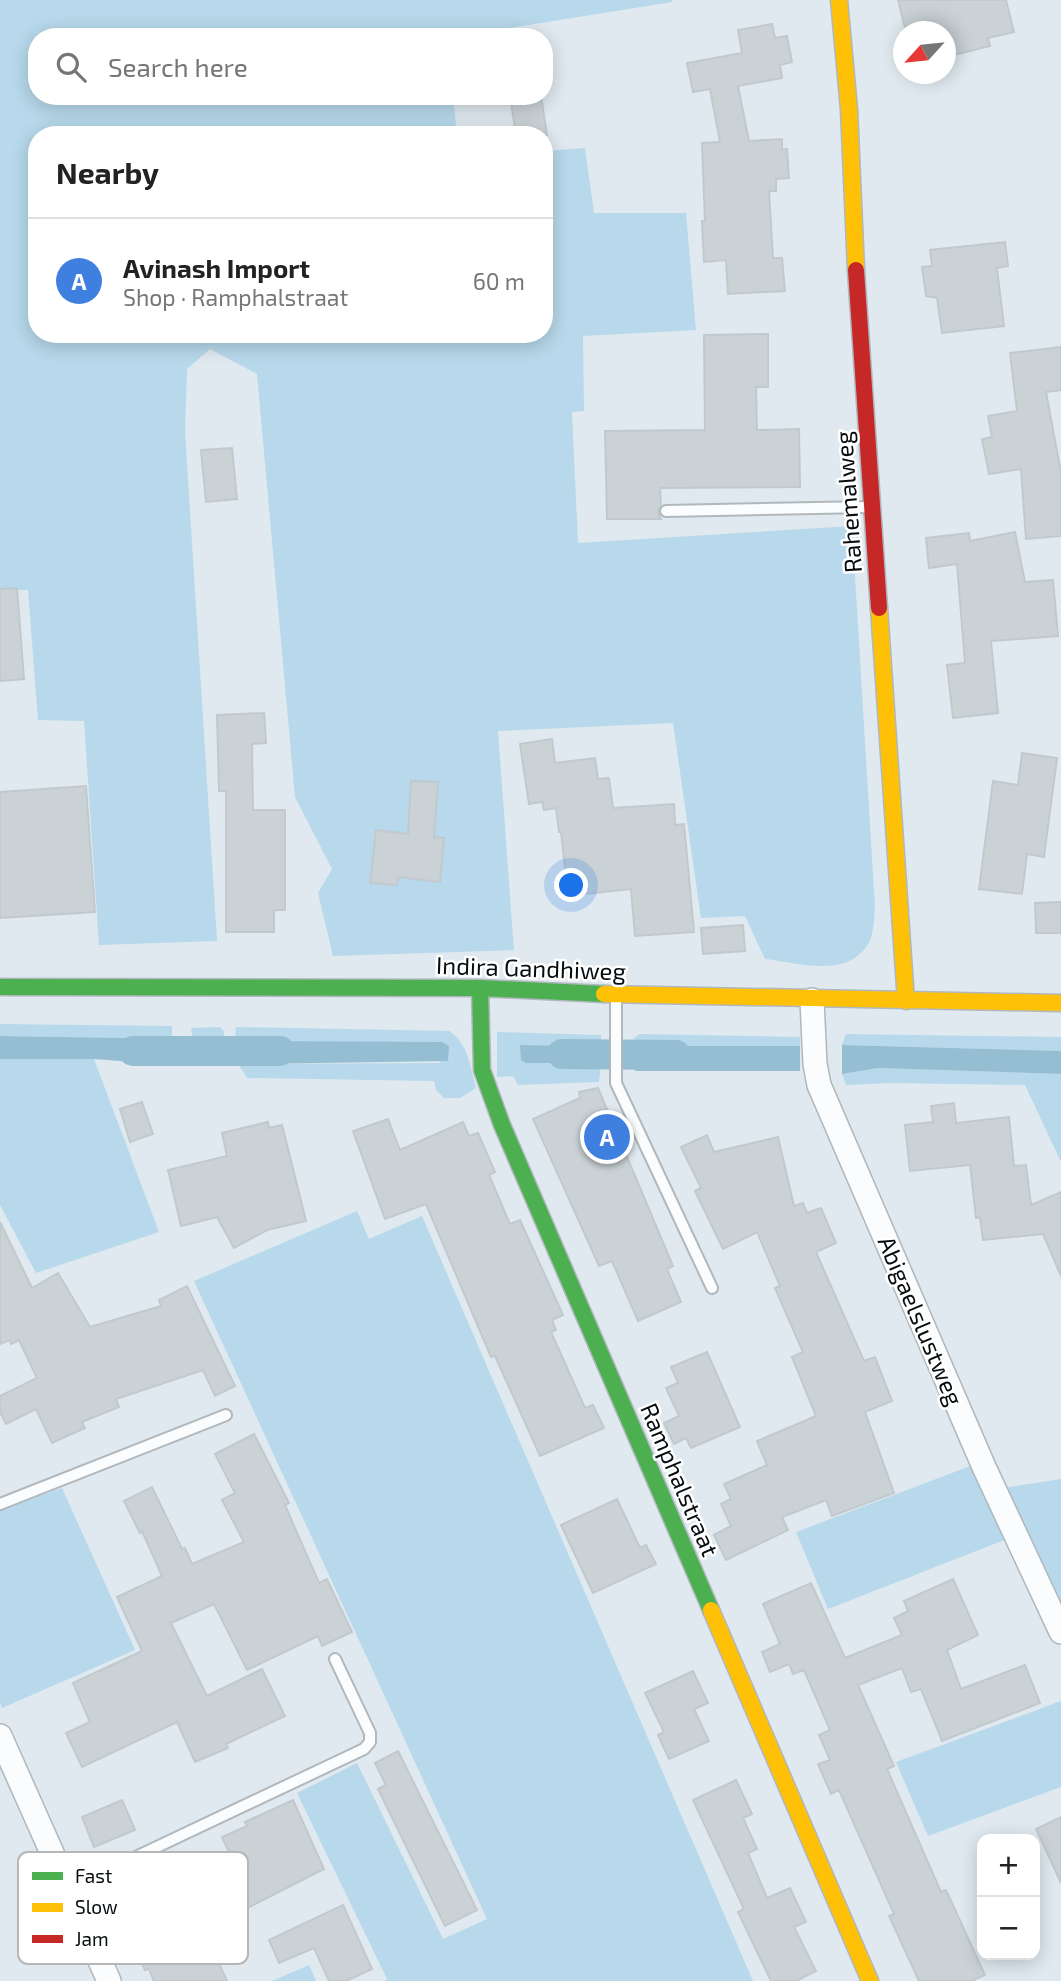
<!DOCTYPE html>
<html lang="en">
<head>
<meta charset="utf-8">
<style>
  :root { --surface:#fff; --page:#f6f6f6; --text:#222; --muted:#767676; --line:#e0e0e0; --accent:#b45309 }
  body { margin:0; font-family:"Exo 2",sans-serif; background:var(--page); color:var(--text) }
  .controls { position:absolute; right:21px; bottom:21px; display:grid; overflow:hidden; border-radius:14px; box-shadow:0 4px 18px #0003 }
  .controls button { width:63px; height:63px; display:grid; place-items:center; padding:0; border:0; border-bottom:2px solid var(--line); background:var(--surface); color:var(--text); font:35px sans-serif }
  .compass { position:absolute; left:893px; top:21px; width:63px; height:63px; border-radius:50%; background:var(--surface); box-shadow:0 4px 18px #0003; rotate:243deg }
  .you { position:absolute; left:572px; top:886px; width:24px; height:24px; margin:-18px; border:5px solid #fff; border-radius:50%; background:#1a73e8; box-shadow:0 0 0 10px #1a73e833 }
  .badge { display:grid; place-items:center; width:46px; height:46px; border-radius:50%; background:var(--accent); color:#fff; font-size:23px; font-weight:700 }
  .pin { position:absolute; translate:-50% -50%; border:4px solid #fff; box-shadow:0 2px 7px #0006 }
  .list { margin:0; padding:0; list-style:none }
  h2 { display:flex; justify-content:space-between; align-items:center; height:91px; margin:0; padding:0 28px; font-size:30px }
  h2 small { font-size:23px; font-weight:400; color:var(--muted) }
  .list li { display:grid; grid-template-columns:46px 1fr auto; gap:21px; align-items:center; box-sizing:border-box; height:126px; padding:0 28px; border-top:2px solid var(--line) }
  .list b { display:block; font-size:26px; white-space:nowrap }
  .list p { margin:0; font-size:23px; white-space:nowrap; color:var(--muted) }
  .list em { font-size:23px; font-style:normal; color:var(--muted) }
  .icon { flex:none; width:38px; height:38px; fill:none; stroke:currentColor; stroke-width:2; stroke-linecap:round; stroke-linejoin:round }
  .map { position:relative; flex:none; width:1061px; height:1981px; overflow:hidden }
  .search { position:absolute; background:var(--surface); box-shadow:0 4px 18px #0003; left:28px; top:28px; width:525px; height:77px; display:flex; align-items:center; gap:18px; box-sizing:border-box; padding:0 24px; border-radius:28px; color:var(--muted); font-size:26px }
  .panel { position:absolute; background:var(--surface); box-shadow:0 4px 18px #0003; left:28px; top:126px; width:525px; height:217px; border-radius:28px }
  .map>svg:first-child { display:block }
</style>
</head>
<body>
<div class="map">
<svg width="1061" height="1981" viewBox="0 0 1061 1981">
  <rect width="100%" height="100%" fill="#dfe9ef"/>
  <!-- green -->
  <path fill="#b7d9eb" d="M0 0H672V2L453 37H37V96H453L457 135H37V334H544V151L585 148 594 213H686L696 330 583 336 584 411 572 412 578 543 852 526 875 908C874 918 874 931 870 940 851 980 800 963 765 959L745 916 701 918 673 723 498 731 514 950 333 956 318 893 332 869 295 797 257 374 210 349 187 369 185 431 217 941 99 945 84 721 38 720 28 590H0Z
    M0 1024 172 1026V1041L128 1038 0 1036Z
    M220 1027 224 1031 223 1044 219 1039 193 1040 191 1028Z
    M236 1027 449 1031C468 1043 470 1066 476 1088L460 1098H444L436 1090 434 1081 247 1078 240 1067 241 1060 248 1064 440 1063 449 1047 442 1042H241L235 1037Z
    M497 1032 601 1035V1046L521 1045 526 1063H601L599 1082 518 1085 513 1076 497 1077Z
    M640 1034 800 1037V1046H636L634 1038Z
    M846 1034 1061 1037V1051L842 1045Z
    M0 1059H94L159 1232 36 1273 0 1205Z
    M878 1068 1061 1074V1162L1025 1085 890 1083 846 1085 842 1074Z
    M357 1211 369 1239 422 1216 753 1981H385L387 1979 297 1793 357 1763 443 1939 487 1919 194 1281Z
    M973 1465 1007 1539 828 1609 796 1532Z
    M1061 1479V1612L1003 1488Z
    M62 1488 135 1650 2 1708 0 1702V1510Z
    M1061 1701V1787L928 1836 896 1762Z
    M309 1965 316 1981H272Z"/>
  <!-- water -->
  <path fill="#96bed3" d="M0 1036 128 1038 172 1041V1065L94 1059H0Z
    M219 1039 223 1044V1063L192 1064 193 1040Z
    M248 1041 442 1042 449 1046 448 1061 248 1064 241 1060V1042Z
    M520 1045 601 1046V1063H526L521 1060Z
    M842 1045 1061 1051V1074L878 1068 842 1074Z
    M636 1046H800V1071H635Z"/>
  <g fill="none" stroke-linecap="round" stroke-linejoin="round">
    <!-- canal -->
    <path stroke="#96bed3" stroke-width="30" d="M133 1051H280
      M562 1054 676 1055"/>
  </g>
  <!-- building -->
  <path fill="#cad2d6" stroke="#c1c9ce" stroke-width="2" d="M898 0H1006L1014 32 988 38 990 46 946 57V32H906Z
    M772 24 775 38 787 36 792 62 780 65 782 78 738 86 749 141 782 139V150L787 149 789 178 776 179V191H769L773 258H782L785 291 728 294 726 260 704 262 702 221H705L702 143 720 142 710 89 693 92 687 63 742 53 738 30Z
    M510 96H541L547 135H516Z
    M1005 242 1008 266 997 268 1004 326 942 333 937 298 926 296 922 267 932 266 930 250Z
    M768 334V387H756L757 430 799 429 800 487 660 488 661 506 658 512 661 519H607L605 431 705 430 704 335Z
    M1061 347V390L1046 392 1061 473V536L1026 539 1021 469 989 474 982 439 992 437 988 416 1017 411 1010 353Z
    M232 448 237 499 206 502 201 450Z
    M1015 532 1025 582 1053 580 1058 636 991 641 998 713 953 718 947 665 965 663 957 564 929 568 926 538 969 533 970 541Z
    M17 588 24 679 0 681V589Z
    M264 713 266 743 252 744 253 810H285V910H274V932H226V791H219L217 715Z
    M552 739 555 763 595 758 598 779 609 778 613 808 674 804 675 825 684 824 694 932 635 936 631 889 568 896 561 832H559L556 808 544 810 542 802 529 804 520 744Z
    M1022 753 1057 758 1044 857 1027 854 1022 894 979 889 993 781 1018 785Z
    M411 781 438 782 434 837 444 838 440 882 398 877 397 885 370 883 376 830 408 834Z
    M86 786 95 912 0 918V792Z
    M1061 902V933H1036L1035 903Z
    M743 925 745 951 703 954 701 928Z
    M598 1088 673 1266 667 1269 681 1302 638 1321 612 1261 599 1266 533 1119 580 1098 579 1092Z
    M142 1102 153 1134 130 1142 120 1109Z
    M954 1103 956 1123 1009 1117 1014 1166 1026 1165 1031 1205 1061 1192V1276L1043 1234 983 1240 980 1217 976 1218 970 1165 910 1171 905 1125 933 1122 931 1106Z
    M388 1119 400 1150 463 1122 469 1136 478 1133 495 1172 489 1175 510 1224 520 1220 563 1315 552 1320 556 1330 551 1332 585 1408 593 1405 604 1428 540 1456 495 1356 491 1357 426 1204 385 1219 353 1131Z
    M268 1122 269 1128 282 1125 306 1221 267 1230 234 1248 217 1217 181 1226 168 1170 227 1156 222 1133Z
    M707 1135 714 1152 778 1137 794 1206 803 1203 807 1213 821 1208 836 1243 816 1252 864 1361 875 1357 892 1401 865 1412 894 1493 832 1516 826 1500 782 1517 788 1530 726 1560 714 1535 731 1526 721 1504 731 1499 724 1484 767 1465 757 1441 816 1416 792 1357 803 1352 775 1288 780 1286 757 1232 723 1249 695 1191 701 1188 681 1147Z
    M0 1222 32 1288 58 1273 90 1327 161 1306 159 1300 187 1286 235 1386 215 1396 203 1370 116 1399 119 1407 82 1422 85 1428 52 1443 36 1409 6 1424 0 1412V1396L37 1378 19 1340 11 1344 10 1340 0 1344Z
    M707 1352 740 1427 691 1448 686 1438 674 1444 664 1423 679 1416 666 1388 678 1383 671 1367Z
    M254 1434 289 1503 285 1505 319 1583 327 1579 352 1632 322 1646 318 1636 247 1670 214 1604 171 1623 207 1696 262 1669 285 1716 226 1744 228 1748 195 1762 177 1722 82 1767 66 1733 90 1722 73 1683 142 1651 117 1597 162 1576 142 1531 140 1533 124 1501 152 1487 182 1549 185 1548 192 1564 244 1542 222 1500 235 1493 215 1454Z
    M617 1499 640 1548 646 1545 656 1564 593 1593 561 1525Z
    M953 1579 978 1635 947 1650 961 1689 1025 1665 1040 1703 942 1741 921 1689 911 1692 902 1668 858 1685 894 1766 887 1769 941 1892 946 1890 985 1975 971 1981H919L889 1916 894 1914 839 1790 831 1794 818 1764 830 1760 819 1735 830 1730 804 1670 793 1674 789 1664 770 1672 762 1652 780 1644 763 1604 811 1583 845 1658 902 1635 894 1618 908 1611 904 1601Z
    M693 1671 708 1703 694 1709 709 1741 669 1759 658 1735 664 1732 645 1693Z
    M398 1751 477 1910 445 1926 378 1789 386 1785 375 1763Z
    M736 1780 752 1814 743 1818 757 1849 748 1853 767 1898 790 1888 806 1922 794 1927 816 1971 796 1981H771L738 1912 744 1909 693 1800Z
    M122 1800 135 1830 94 1847 82 1817Z
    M293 1800 324 1869 210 1927 216 1938 209 1941 227 1981H154L149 1969 145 1970 111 1898 182 1865 188 1877 231 1857 222 1837 247 1826 245 1822Z
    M1061 1817V1883L1036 1829Z
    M343 1905 372 1969 346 1981H329L314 1948 279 1963 269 1940Z"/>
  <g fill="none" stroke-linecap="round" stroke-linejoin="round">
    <defs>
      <path id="lane" d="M666 511 869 507
        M616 1001V1083L712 1288
        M0 1504 226 1415
        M68 1889 364 1749 370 1742V1733L335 1659"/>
      <path id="street" d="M812 1000 815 1064 819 1085 984 1467 1061 1632
        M0 1736 109 1981"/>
      <path id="fast" d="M0 987 480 988 604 994
        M480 988 482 1070 502 1125 711 1610"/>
      <path id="slow" d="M839 0 849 109 856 270
        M879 608 906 1001
        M604 994 1061 1003
        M711 1610 870 1981"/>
      <path id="jam" d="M856 270 879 608"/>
    </defs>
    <!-- lane casing -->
    <use href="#lane" stroke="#b0b8bd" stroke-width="14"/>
    <!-- street casing -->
    <use href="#street" stroke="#b0b8bd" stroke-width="26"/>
    <!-- fast casing -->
    <use href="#fast" stroke="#b0b8bd" stroke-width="19"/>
    <!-- slow casing -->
    <use href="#slow" stroke="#b0b8bd" stroke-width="19"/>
    <!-- jam casing -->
    <use href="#jam" stroke="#b0b8bd" stroke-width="19"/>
    <!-- lane -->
    <use href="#lane" stroke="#fafcfd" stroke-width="10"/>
    <!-- street -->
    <use href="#street" stroke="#fafcfd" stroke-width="23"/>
    <!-- fast -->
    <use href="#fast" stroke="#4caf50" stroke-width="16"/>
    <!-- slow -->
    <use href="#slow" stroke="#ffc107" stroke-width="16"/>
    <!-- jam -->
    <use href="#jam" stroke="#c62828" stroke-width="16"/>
  </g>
  <g text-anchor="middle" stroke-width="5" stroke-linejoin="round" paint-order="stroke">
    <!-- street labels -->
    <g font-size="24" fill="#070c0f" stroke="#fff">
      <text transform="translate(849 502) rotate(-94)" y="8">Rahemalweg</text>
      <text transform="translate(531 969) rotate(2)" y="8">Indira Gandhiweg</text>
      <text transform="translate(920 1321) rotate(67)" y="8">Abigaelslustweg</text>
      <text transform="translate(679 1480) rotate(67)" y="8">Ramphalstraat</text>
    </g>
  </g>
  <!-- legend -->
  <rect x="18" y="1852" width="230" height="112" rx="10" fill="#fff" stroke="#b5b6b7" stroke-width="2"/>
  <rect x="32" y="1872" width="31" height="8" fill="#4caf50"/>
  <rect x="32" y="1903" width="31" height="9" fill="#ffc107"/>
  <rect x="32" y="1935" width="31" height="8" fill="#c62828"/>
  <g font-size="19" fill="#070c0f">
    <text x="75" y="1883">Fast</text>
    <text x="75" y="1914">Slow</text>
    <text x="75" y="1946">Jam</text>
  </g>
</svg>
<div class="controls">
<button>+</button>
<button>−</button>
</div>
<svg class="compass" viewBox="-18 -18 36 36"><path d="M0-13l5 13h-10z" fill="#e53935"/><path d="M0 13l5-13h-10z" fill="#767676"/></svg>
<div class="you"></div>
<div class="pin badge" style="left:607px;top:1137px;background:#3f7fe0">A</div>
<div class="search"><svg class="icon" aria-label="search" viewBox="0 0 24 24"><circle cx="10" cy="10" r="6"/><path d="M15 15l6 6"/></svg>Search here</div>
<section class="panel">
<h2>Nearby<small></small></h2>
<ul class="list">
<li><span class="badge" style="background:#3f7fe0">A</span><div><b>Avinash Import</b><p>Shop · Ramphalstraat</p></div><em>60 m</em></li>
</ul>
</section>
</div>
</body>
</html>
